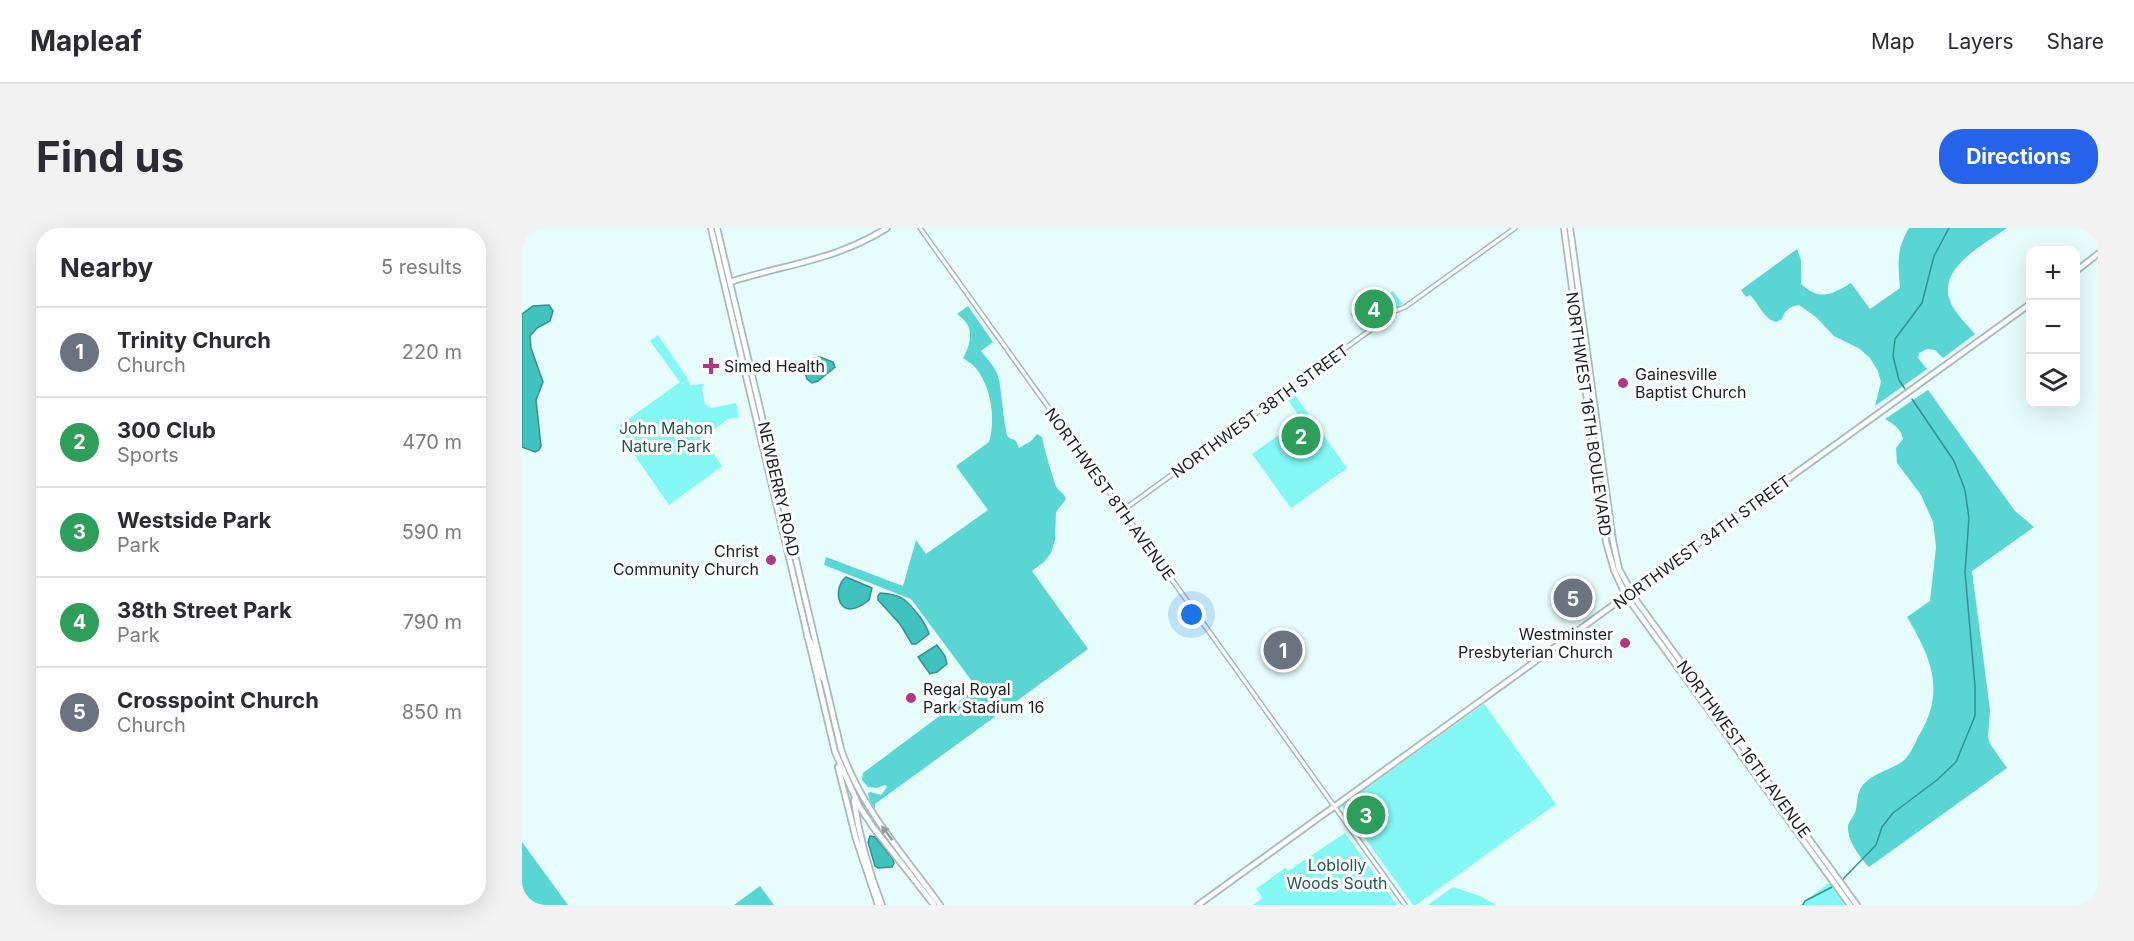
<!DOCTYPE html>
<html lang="en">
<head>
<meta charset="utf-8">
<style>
  :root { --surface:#fff; --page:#f2f2f3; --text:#2b2b33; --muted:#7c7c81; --line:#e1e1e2; --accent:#2563eb }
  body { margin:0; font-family:Inter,sans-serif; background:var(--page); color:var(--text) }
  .controls { position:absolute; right:18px; top:18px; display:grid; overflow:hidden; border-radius:12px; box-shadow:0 6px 24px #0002 }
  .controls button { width:54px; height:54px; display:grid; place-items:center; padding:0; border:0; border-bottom:2px solid var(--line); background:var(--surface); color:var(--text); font:30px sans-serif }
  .you { position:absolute; left:670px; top:387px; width:21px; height:21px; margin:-15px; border:4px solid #fff; border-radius:50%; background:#1a73e8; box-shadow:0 0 0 9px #1a73e833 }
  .badge { display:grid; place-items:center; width:39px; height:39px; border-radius:50%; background:var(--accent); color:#fff; font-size:20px; font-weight:700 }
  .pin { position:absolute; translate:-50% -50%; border:3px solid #fff; box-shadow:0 2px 6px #0006 }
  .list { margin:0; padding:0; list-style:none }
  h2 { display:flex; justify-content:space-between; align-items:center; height:78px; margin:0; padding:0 24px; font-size:26px }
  h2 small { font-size:20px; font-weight:400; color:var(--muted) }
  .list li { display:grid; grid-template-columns:39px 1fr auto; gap:18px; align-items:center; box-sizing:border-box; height:90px; padding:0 24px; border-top:2px solid var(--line) }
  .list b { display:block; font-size:22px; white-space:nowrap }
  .list p { margin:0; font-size:20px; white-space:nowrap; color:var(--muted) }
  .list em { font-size:20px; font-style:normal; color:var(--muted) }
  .icon { flex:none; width:33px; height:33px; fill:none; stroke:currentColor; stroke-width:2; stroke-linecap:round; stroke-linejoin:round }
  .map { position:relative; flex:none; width:1576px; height:677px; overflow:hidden; border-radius:24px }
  header { display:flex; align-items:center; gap:36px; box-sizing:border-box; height:84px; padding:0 30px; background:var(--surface); border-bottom:2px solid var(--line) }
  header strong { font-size:28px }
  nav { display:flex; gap:33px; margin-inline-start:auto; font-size:21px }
  .intro { display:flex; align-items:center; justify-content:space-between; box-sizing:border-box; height:144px; padding:0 36px }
  h1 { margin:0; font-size:42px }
  .button { padding:15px 27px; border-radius:24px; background:var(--accent); color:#fff; font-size:21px; font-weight:700 }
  main { display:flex; gap:36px; padding:0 36px }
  aside { flex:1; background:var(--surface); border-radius:24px; box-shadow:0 6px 24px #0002 }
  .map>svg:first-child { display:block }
</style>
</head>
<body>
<header>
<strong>Mapleaf</strong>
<nav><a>Map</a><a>Layers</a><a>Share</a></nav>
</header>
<div class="intro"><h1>Find us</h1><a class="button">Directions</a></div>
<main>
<aside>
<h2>Nearby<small>5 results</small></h2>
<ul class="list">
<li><span class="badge" style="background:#6b7280">1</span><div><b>Trinity Church</b><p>Church</p></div><em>220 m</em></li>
<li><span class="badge" style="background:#2e9e5b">2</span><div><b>300 Club</b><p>Sports</p></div><em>470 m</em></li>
<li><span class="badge" style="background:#2e9e5b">3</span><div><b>Westside Park</b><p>Park</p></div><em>590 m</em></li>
<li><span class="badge" style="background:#2e9e5b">4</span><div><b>38th Street Park</b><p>Park</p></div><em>790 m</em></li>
<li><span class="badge" style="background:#6b7280">5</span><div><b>Crosspoint Church</b><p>Church</p></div><em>850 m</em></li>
</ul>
</aside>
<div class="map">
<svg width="1576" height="677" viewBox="0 0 1576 677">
  <rect width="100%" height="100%" fill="#e6fdfc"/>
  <!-- green -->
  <path fill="#82f7f3" d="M871 63 881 76 864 84 840 103 828 86 854 68 860 71Z
    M136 107 166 151 168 157 182 156 180 161 183 176 189 180 214 175 217 189 206 191 181 210 200 238 147 277 94 200 158 154 128 113Z
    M773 167 825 240 769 280 730 226 779 191 766 172Z
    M962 476 1034 576 894 677H891L820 578Z
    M823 605 875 677H731L741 670 734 661 763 640 766 643Z
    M1307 655 1323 677H1278Z
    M931 659 958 668 974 677H906Z"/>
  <!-- forest -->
  <path fill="#59d6d3" d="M1387 0H1485C1460 18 1408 43 1432 81 1438 90 1446 98 1453 106L1421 130 1413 122 1405 121 1397 125 1396 130 1405 141 1353 178 1359 154 1356 143 1348 130 1338 121 1312 108 1294 89 1277 77C1267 79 1263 82 1260 91L1254 94C1242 91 1237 76 1228 67L1224 69 1219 62 1275 21 1279 32V56C1298 73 1309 67 1329 55L1348 81 1378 60C1376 36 1374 22 1387 0Z
    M446 78 471 114 459 123C466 132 475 140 477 152 479 160 483 206 486 209 488 211 492 211 494 213L497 220 509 213 515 206 520 209C520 213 533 258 535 260 539 265 542 265 544 271L534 284 533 312 529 325 523 333 510 343 566 421 353 576V581L347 571 346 565 348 564 359 567 365 559 363 557 355 560 346 559 340 552 341 545 455 460 389 371 302 337 304 329 381 358 394 312 404 326 466 282 434 238 467 214C474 190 469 158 453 139 449 135 445 133 441 130 450 113 453 98 435 86Z
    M1406 162 1493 283 1512 299 1450 343 1468 482 1466 509 1468 516 1485 540 1347 639C1338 629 1325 613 1326 598 1327 593 1333 587 1334 581 1336 570 1335 561 1345 553 1356 543 1376 540 1385 529 1389 524 1393 516 1396 509 1424 464 1410 431 1385 389L1408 373 1414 319 1411 294 1399 267 1375 235 1374 220 1381 211C1379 201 1372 196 1363 191Z
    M0 614 46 677H0Z
    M238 658 252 677H212Z"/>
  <!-- water -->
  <path fill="#40c2bf" stroke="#34918f" stroke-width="1.5" d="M27 77 31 83 28 93 15 100 8 108 9 120 21 154 14 172 19 218 17 222 13 224 0 219V86L11 78Z
    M298 129 311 134 313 139 296 153 290 155 285 151 281 138 286 132Z
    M324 349 350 360 347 372C316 398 309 360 324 349Z
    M358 365C380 366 385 372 398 389 402 395 405 399 407 406L394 416H390L378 396 356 372V368Z
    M415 417 423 428 425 436 415 444 408 446 396 429Z
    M348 608 353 609 371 631 372 635 370 639 356 640 353 638 346 614Z"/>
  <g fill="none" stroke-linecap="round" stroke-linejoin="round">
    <!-- stream -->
    <path stroke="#34918f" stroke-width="1.5" d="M1383 161 1377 152 1371 128 1373 111 1400 75 1412 28 1427 0
      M1321 651 1354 617 1360 599 1371 585 1415 552 1434 534 1453 488V458L1443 344 1447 290 1443 262 1432 233 1390 171
      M1281 677 1283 673 1310 659"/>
    <defs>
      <path id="minor" d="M398 0 883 677
        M600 283 858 95 868 85 883 79 993 0"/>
      <path id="major" d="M189 0 313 524 337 578 351 599 412 677
        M195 0 319 521C339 580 382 627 418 677
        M1042 0 1084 314 1092 342 1104 368 1328 677
        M1048 0 1091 313 1097 341 1114 372 1335 677
        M1554 43 1576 26
        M208 54C264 36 312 33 365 0
        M316 539 334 611 356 677
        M332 572C337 607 347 644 360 677
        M676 677 1508 76"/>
      <path id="highway" d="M240 216 246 214
        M285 408 296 430
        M292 430 301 450"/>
    </defs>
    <!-- minor casing -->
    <use href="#minor" stroke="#a5bbba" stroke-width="6"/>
    <!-- major casing -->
    <use href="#major" stroke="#a5bbba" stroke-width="8"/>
    <!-- highway casing -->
    <use href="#highway" stroke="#a5bbba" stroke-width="8"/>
    <!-- minor -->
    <use href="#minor" stroke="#fff" stroke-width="3"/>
    <!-- major -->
    <use href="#major" stroke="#fff" stroke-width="4.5"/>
    <!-- highway -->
    <use href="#highway" stroke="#fff" stroke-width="5"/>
  </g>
  <!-- one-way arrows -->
  <defs><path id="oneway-solid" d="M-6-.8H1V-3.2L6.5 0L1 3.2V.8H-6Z" transform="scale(1.5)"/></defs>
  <use fill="#979b9a" href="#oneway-solid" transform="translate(365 605) rotate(-127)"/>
  <!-- markers -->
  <g fill="#b23687" stroke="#fff" stroke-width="2">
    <path d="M186 129h6v6h6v6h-6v6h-6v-6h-6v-6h6z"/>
    <circle cx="1101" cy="155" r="6"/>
    <circle cx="249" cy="332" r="6"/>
    <circle cx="1103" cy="415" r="6"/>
    <circle cx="389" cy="470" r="6"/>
  </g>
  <g text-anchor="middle" stroke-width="6" stroke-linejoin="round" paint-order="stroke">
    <!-- poi labels -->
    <g font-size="16" fill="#17201f" stroke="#fff" text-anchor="start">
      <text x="202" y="144">Simed Health</text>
      <text x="1113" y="152">Gainesville<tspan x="1113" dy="18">Baptist Church</tspan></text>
      <text x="237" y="329" text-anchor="end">Christ<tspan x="237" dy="18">Community Church</tspan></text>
      <text x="1091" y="412" text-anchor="end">Westminster<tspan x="1091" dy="18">Presbyterian Church</tspan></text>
      <text x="401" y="467">Regal Royal<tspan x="401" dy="18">Park Stadium 16</tspan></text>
    </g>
    <!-- street labels -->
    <g font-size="16" fill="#17201f" stroke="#fff">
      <text transform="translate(738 183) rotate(-36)" y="6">NORTHWEST 38TH STREET</text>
      <text transform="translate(1067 186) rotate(82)" y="6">NORTHWEST 16TH BOULEVARD</text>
      <text transform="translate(257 261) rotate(77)" y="6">NEWBERRY ROAD</text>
      <text transform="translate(588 266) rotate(54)" y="6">NORTHWEST 8TH AVENUE</text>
      <text transform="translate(1180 314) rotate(-36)" y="6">NORTHWEST 34TH STREET</text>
      <text transform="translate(1222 521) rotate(54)" y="6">NORTHWEST 16TH AVENUE</text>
    </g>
    <!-- park labels -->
    <g font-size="16" fill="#235857" stroke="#fff">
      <text x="144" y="206">John Mahon<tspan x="144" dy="18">Nature Park</tspan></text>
      <text x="815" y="643">Loblolly<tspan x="815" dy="18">Woods South</tspan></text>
    </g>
  </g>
</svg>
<div class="controls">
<button>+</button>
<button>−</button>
<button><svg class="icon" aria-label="layers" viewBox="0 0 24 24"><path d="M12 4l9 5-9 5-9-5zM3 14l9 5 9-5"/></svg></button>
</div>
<div class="you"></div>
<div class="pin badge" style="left:761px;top:422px;background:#6b7280">1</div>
<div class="pin badge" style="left:779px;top:208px;background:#2e9e5b">2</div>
<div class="pin badge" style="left:844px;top:587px;background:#2e9e5b">3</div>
<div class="pin badge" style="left:852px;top:81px;background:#2e9e5b">4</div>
<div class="pin badge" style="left:1051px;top:370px;background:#6b7280">5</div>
</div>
</main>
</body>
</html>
